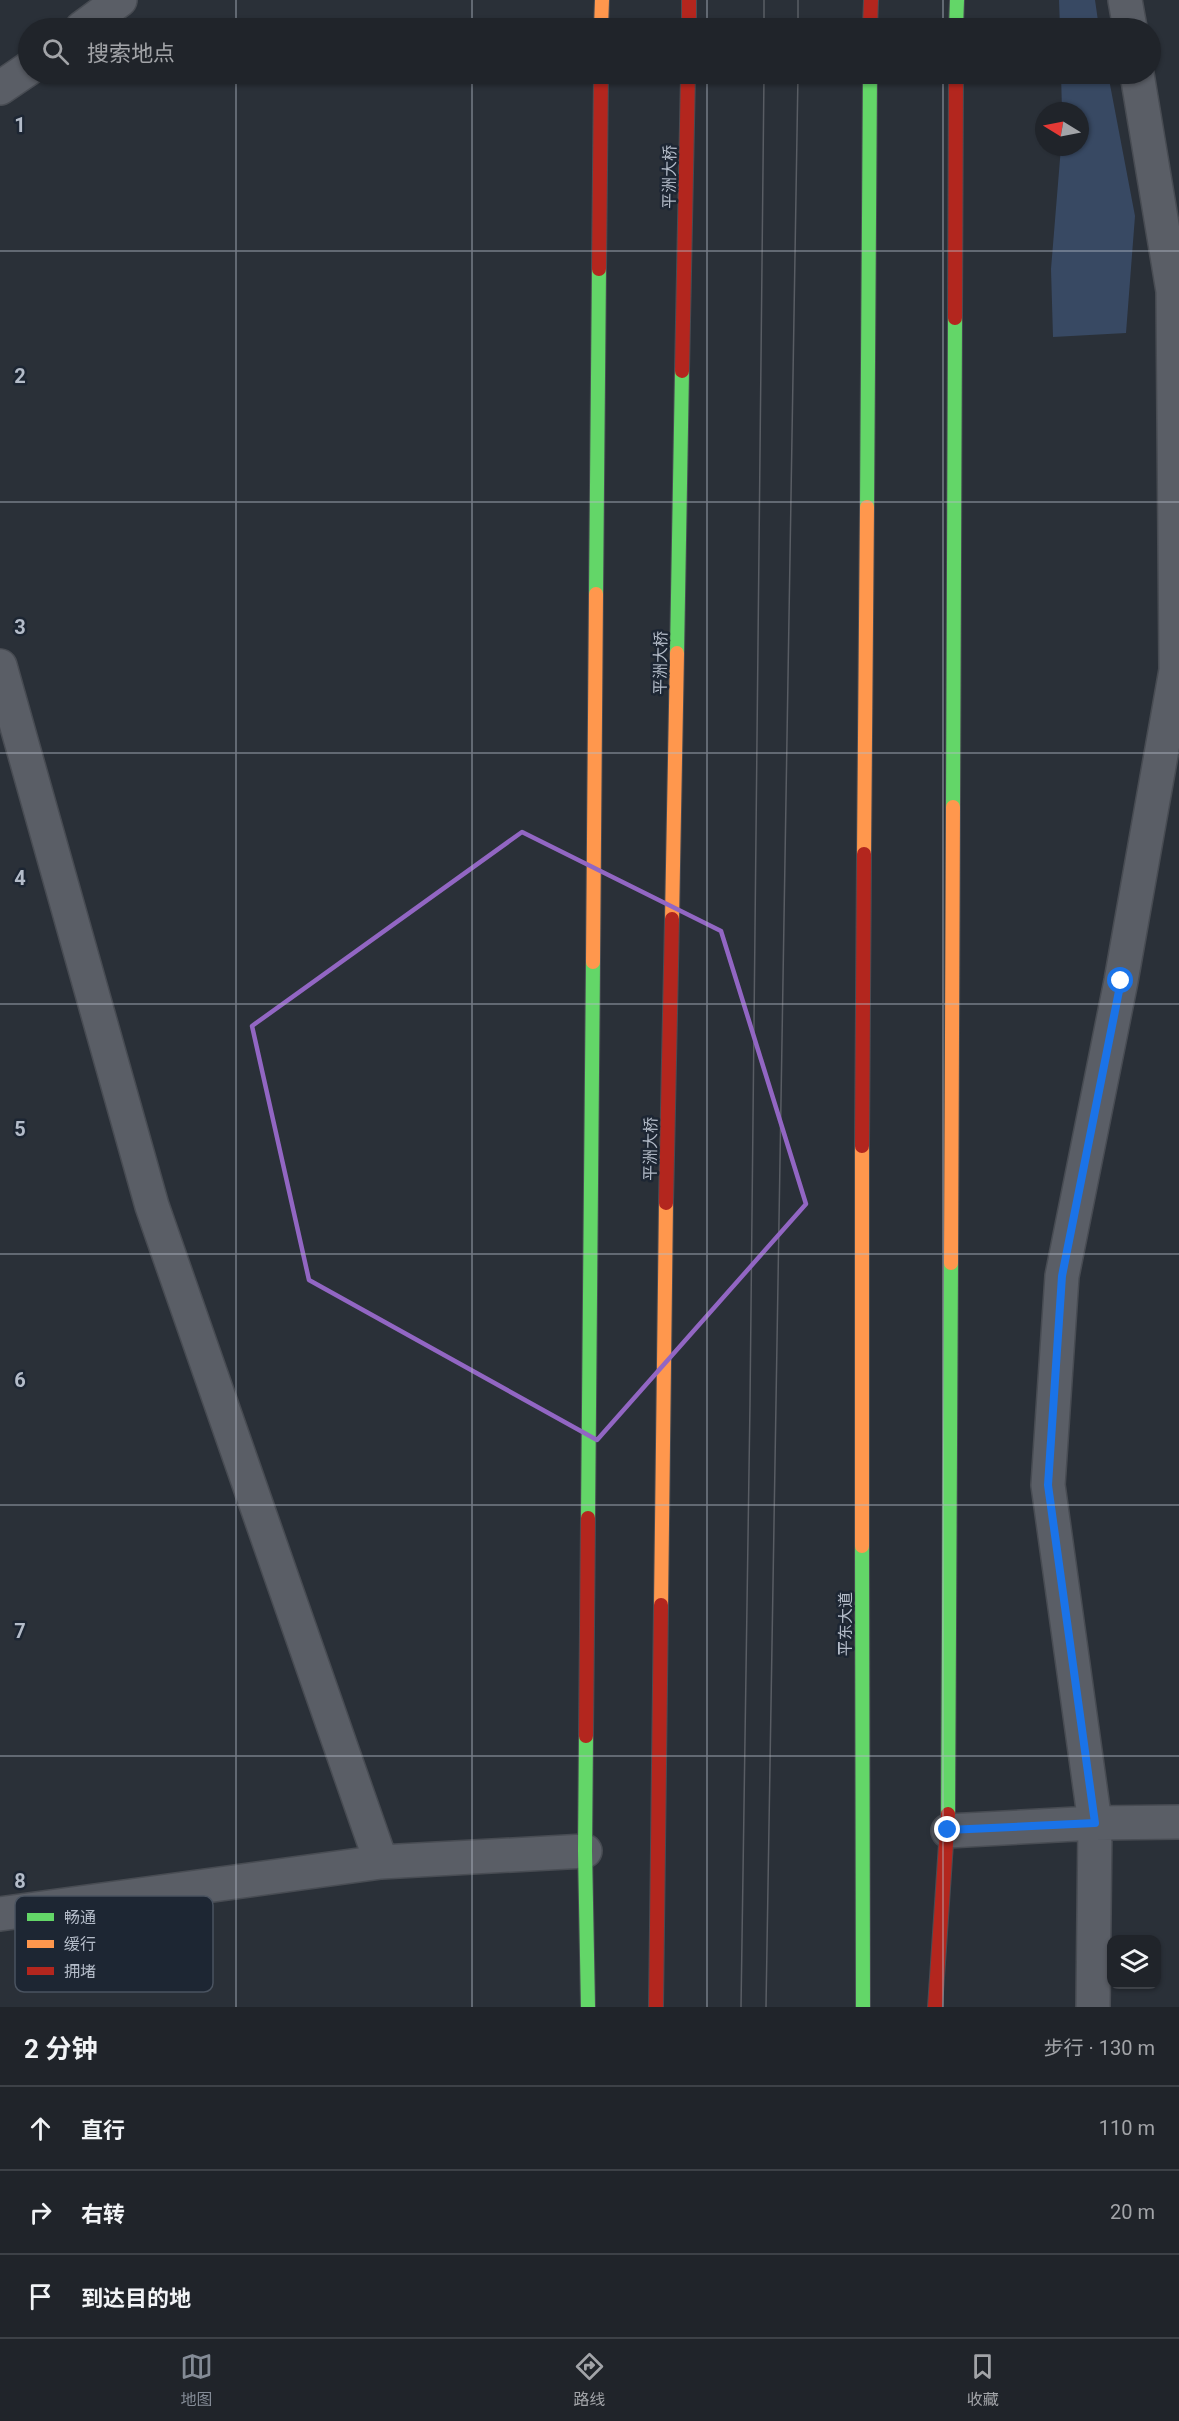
<!DOCTYPE html>
<html lang="zh">
<head>
<meta charset="utf-8">
<style>
  :root { --surface:#20242a; --page:#2d3036; --text:#f1f3f6; --muted:#a2a4a8; --line:#3d4147; --accent:#848b96 }
  body { margin:0; font-family:Roboto,"Noto Sans SC",sans-serif; background:var(--page); color:var(--text) }
  .controls { position:absolute; right:18px; bottom:18px; display:grid; overflow:hidden; border-radius:12px; box-shadow:0 2px 4px #0004 }
  .controls button { width:54px; height:54px; display:grid; place-items:center; padding:0; border:0; border-bottom:2px solid var(--line); background:var(--surface); color:var(--text); font:30px sans-serif }
  .compass { position:absolute; left:1035px; top:102px; width:54px; height:54px; border-radius:50%; background:var(--surface); box-shadow:0 2px 4px #0004; rotate:280deg }
  .stop { position:absolute; width:18px; height:18px; margin:-14px; border:4px solid #1a73e8; border-radius:50%; background:#fff }
  .stop.end { background:#1a73e8; border-color:#fff; box-shadow:0 2px 6px #0008 }
  .list { margin:0; padding:0; list-style:none }
  h2 { display:flex; justify-content:space-between; align-items:center; height:78px; margin:0; padding:0 24px; font-size:26px }
  h2 small { font-size:20px; font-weight:400; color:var(--muted) }
  .list li { display:grid; grid-template-columns:39px 1fr auto; gap:18px; align-items:center; box-sizing:border-box; height:84px; padding:0 24px; border-top:2px solid var(--line) }
  .list b { display:block; font-size:22px; white-space:nowrap }
  .list em { font-size:20px; font-style:normal; color:var(--muted) }
  .icon { flex:none; width:33px; height:33px; fill:none; stroke:currentColor; stroke-width:2; stroke-linecap:round; stroke-linejoin:round }
  .map { position:relative; flex:none; width:1179px; height:2007px; overflow:hidden }
  .search { position:absolute; background:var(--surface); box-shadow:0 2px 4px #0004; left:18px; right:18px; top:18px; height:66px; display:flex; align-items:center; gap:15px; box-sizing:border-box; padding:0 21px; border-radius:33px; color:var(--muted); font-size:22px }
  .sheet { height:330px; background:var(--surface) }
  nav { display:flex; justify-content:space-around; align-items:center; box-sizing:border-box; height:84px; border-top:2px solid var(--line); background:var(--surface); font-size:16px; color:var(--muted) }
  nav a { display:grid; justify-items:center; gap:3px }
  nav .on { color:var(--accent) }
  .map>svg:first-child { display:block }
</style>
</head>
<body>
<div class="map">
<svg width="1179" height="2007" viewBox="0 0 1179 2007">
  <rect width="100%" height="100%" fill="#2a3038"/>
  <!-- water -->
  <path fill="#384963" d="M1059 0H1095L1099 28H1060Z
    M1061 74H1108L1135 216 1126 333 1053 337 1051 269 1061 147H1080V111H1062Z"/>
  <g fill="none" stroke-linecap="round" stroke-linejoin="round">
    <defs>
      <path id="street" d="M1125 0 1130 28
        M82 28 120 0
        M0 88 28 69
        M0 666 152 1206 381 1862
        M948 1831 1095 1823 1179 1822
        M0 1914 381 1862 585 1851
        M1093 2007 1095 1823 1048 1485 1062 1276 1121 981 1176 670 1173 291 1137 74"/>
      <path id="fast" d="M956 28 957 0
        M867 507 870 74
        M596 594 599 269
        M677 653 682 371
        M953 807 955 318
        M588 1518 593 962
        M862 1546 863 2007
        M586 1736 585 1851 588 2007
        M948 1814 951 1263"/>
      <path id="slow" d="M601 28 602 0
        M864 854 867 507
        M672 919 677 653
        M593 962 596 594
        M862 1146V1546
        M951 1263 953 807
        M661 1605 666 1203"/>
      <path id="jam" d="M689 0V28
        M870 28 871 0
        M599 269 601 74
        M955 318 956 74
        M682 371 688 74
        M862 1146 864 854
        M666 1203 672 919
        M586 1736 588 1518
        M656 2007 661 1605
        M935 2007 948 1814"/>
    </defs>
    <!-- street casing -->
    <use href="#street" stroke="#484c53" stroke-width="36"/>
    <!-- fast casing -->
    <use href="#fast" stroke="#484c53" stroke-width="16"/>
    <!-- slow casing -->
    <use href="#slow" stroke="#484c53" stroke-width="16"/>
    <!-- jam casing -->
    <use href="#jam" stroke="#484c53" stroke-width="16"/>
    <!-- street -->
    <use href="#street" stroke="#5a5e66" stroke-width="33"/>
    <!-- fast -->
    <use href="#fast" stroke="#63d668" stroke-width="14"/>
    <!-- slow -->
    <use href="#slow" stroke="#ff974d" stroke-width="14"/>
    <!-- jam -->
    <use href="#jam" stroke="#b3261e" stroke-width="14"/>
    <!-- tram -->
    <path stroke="#595d64" stroke-width="1.5" d="M764 28V0
      M798 28V0
      M741 2007 750 1404 764 74
      M766 2007 798 74"/>
  </g>
  <g fill="none" stroke-linecap="round" stroke-linejoin="round">
    <!-- route -->
    <path stroke="#1a73e8" stroke-width="8" d="M948 1830 1095 1823 1048 1485 1062 1276 1121 981"/>
  </g>
  <!-- marked area -->
  <path fill="none" stroke="#9266c3" stroke-width="4.5" stroke-linejoin="round" d="M522 832 721 931 806 1204 597 1440 309 1280 252 1026Z"/>
  <!-- grid -->
  <path fill="none" stroke="#b4bcc9" stroke-width="1.5" stroke-opacity="0.55" d="M236 0V28M472 0V28M707 0V28M943 0V28M236 74V2007M472 74V2007M707 74V2007M943 74V2007M0 251H1179M0 502H1179M0 753H1179M0 1004H1179M0 1254H1179M0 1505H1179M0 1756H1179"/>
  <g text-anchor="middle" stroke-width="5" stroke-linejoin="round" paint-order="stroke">
    <!-- street labels -->
    <g font-size="16" fill="#b4bcc9" stroke="#1d2633">
      <text transform="translate(669 177) rotate(-89)" y="6">平洲大桥</text>
      <text transform="translate(660 663) rotate(-89)" y="6">平洲大桥</text>
      <text transform="translate(650 1149) rotate(-89)" y="6">平洲大桥</text>
      <text transform="translate(845 1624) rotate(-90)" y="6">平东大道</text>
    </g>
  </g>
  <!-- legend -->
  <rect x="15" y="1896" width="198" height="96" rx="9" fill="#1d2633" stroke="#4a5360" stroke-width="1.5"/>
  <rect x="27" y="1913" width="27" height="8" fill="#63d668"/>
  <rect x="27" y="1940" width="27" height="8" fill="#ff974d"/>
  <rect x="27" y="1967" width="27" height="8" fill="#b3261e"/>
  <g font-size="16" fill="#b4bcc9">
    <text x="64" y="1923">畅通</text>
    <text x="64" y="1950">缓行</text>
    <text x="64" y="1977">拥堵</text>
  </g>
  <g font-size="20" text-anchor="middle" font-weight="bold" fill="#b4bcc9" stroke="#1d2633" stroke-width="5" stroke-linejoin="round" paint-order="stroke">
    <text x="20" y="132">1</text>
    <text x="20" y="383">2</text>
    <text x="20" y="634">3</text>
    <text x="20" y="885">4</text>
    <text x="20" y="1136">5</text>
    <text x="20" y="1387">6</text>
    <text x="20" y="1638">7</text>
    <text x="20" y="1888">8</text>
  </g>
</svg>
<div class="controls">
<button><svg class="icon" aria-label="layers" viewBox="0 0 24 24"><path d="M12 4l9 5-9 5-9-5zM3 14l9 5 9-5"/></svg></button>
</div>
<svg class="compass" viewBox="-18 -18 36 36"><path d="M0-13l5 13h-10z" fill="#e53935"/><path d="M0 13l5-13h-10z" fill="#a2a4a8"/></svg>
<div class="stop" style="left:1121px;top:981px"></div>
<div class="stop end" style="left:948px;top:1830px"></div>
<div class="search"><svg class="icon" aria-label="search" viewBox="0 0 24 24"><circle cx="10" cy="10" r="6"/><path d="M15 15l6 6"/></svg>搜索地点</div>
</div>
<section class="sheet">
<h2>2 分钟<small>步行 · 130 m</small></h2>
<ul class="list">
<li><svg class="icon" aria-label="ahead" viewBox="0 0 24 24"><path d="M12 20V5M6 11l6-6 6 6"/></svg><div><b>直行</b></div><em>110 m</em></li>
<li><svg class="icon" aria-label="right" viewBox="0 0 24 24"><path d="M7 20v-9h11M14 6l5 5-5 5"/></svg><div><b>右转</b></div><em>20 m</em></li>
<li><svg class="icon" aria-label="arrive" viewBox="0 0 24 24"><path d="M6 21V4h12l-3 4 3 4H6"/></svg><div><b>到达目的地</b></div></li>
</ul>
</section>
<nav>
<a class="on"><svg class="icon" aria-label="map" viewBox="0 0 24 24"><path d="M3 6l6-2 6 2 6-2v14l-6 2-6-2-6 2zM9 4v14M15 6v14"/></svg>地图</a>
<a><svg class="icon" aria-label="directions" viewBox="0 0 24 24"><path d="M12 3l9 9-9 9-9-9zM9 14v-3h6M13 9l2 2-2 2"/></svg>路线</a>
<a><svg class="icon" aria-label="saved" viewBox="0 0 24 24"><path d="M7 4h10v16l-5-4-5 4z"/></svg>收藏</a>
</nav>
</body>
</html>
